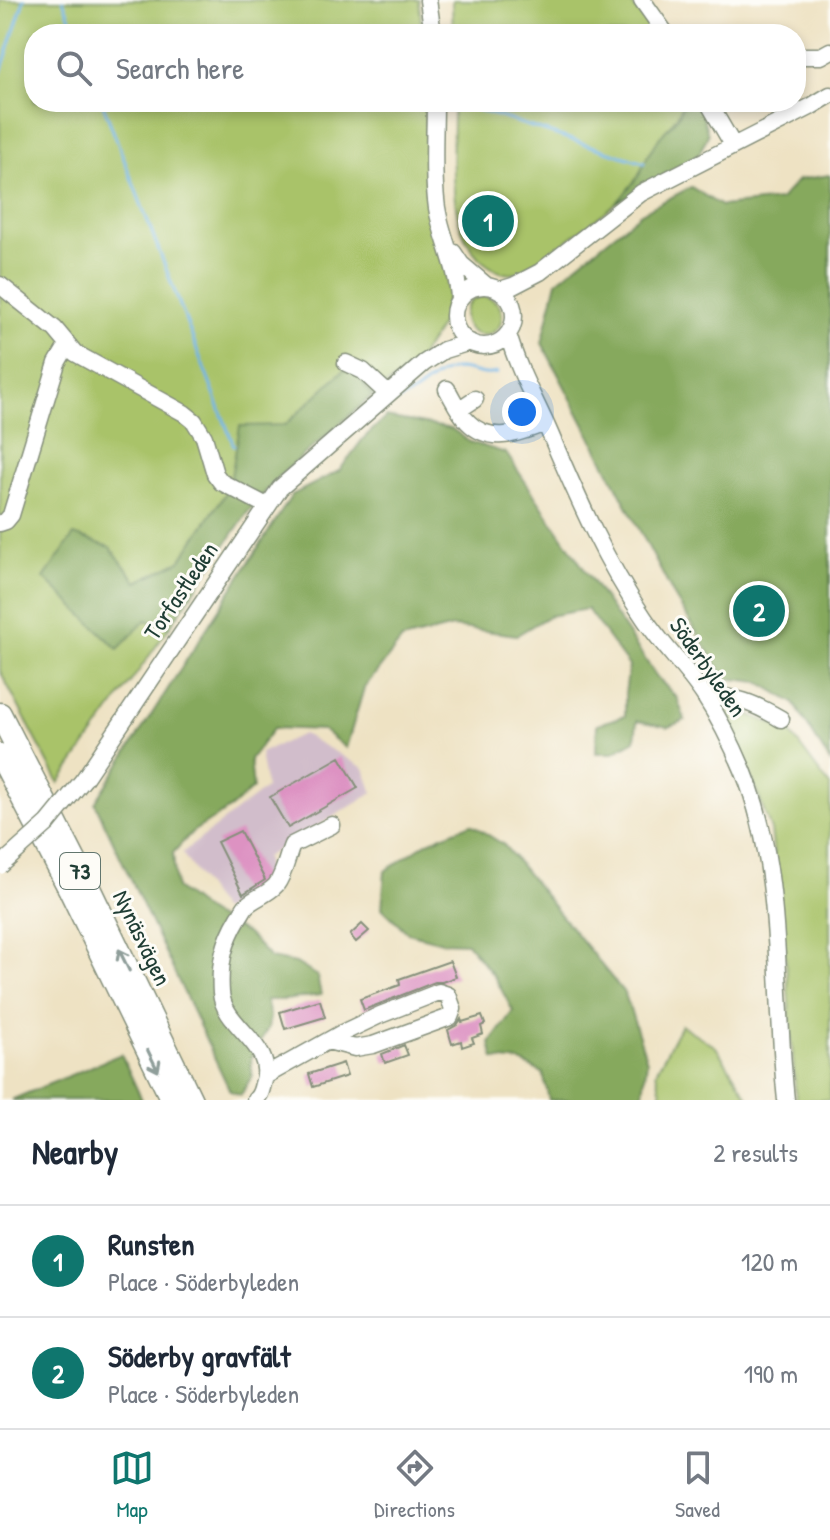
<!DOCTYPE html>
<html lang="en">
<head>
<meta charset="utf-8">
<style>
  :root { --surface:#fff; --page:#f6f6f7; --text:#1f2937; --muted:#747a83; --line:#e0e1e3; --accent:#0f766e }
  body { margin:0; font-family:"Patrick Hand",sans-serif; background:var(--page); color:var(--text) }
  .you { position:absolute; left:522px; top:412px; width:28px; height:28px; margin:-20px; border:6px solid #fff; border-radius:50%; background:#1a73e8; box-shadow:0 0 0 12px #1a73e833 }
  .badge { display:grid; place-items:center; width:52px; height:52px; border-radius:50%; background:var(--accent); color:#fff; font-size:26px; font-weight:700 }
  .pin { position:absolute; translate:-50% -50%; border:4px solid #fff; box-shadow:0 2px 8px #0006 }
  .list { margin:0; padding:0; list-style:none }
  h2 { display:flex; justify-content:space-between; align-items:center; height:104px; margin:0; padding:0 32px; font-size:34px }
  h2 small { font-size:26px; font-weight:400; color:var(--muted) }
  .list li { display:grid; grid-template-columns:52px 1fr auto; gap:24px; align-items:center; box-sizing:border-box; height:112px; padding:0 32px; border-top:2px solid var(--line) }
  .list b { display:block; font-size:30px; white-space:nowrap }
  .list p { margin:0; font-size:26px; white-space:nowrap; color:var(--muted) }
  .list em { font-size:26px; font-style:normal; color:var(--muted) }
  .icon { flex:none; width:44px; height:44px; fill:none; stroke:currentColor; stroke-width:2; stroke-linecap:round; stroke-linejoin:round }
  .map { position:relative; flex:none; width:830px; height:1100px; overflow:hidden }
  .search { position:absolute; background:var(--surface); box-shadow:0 4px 12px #0003; left:24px; right:24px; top:24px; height:88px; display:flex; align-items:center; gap:20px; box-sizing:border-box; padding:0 28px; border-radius:32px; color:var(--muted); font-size:30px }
  .sheet { height:328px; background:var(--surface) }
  nav { display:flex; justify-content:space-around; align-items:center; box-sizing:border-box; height:112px; border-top:2px solid var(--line); background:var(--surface); font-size:22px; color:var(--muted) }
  nav a { display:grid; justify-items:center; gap:4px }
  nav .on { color:var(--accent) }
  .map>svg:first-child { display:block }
</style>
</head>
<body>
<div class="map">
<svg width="830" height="1100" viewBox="0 0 830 1100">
  <rect width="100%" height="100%" fill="#fdfcf7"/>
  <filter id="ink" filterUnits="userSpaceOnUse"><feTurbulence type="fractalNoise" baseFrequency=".0125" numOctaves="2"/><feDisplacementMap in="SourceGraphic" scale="16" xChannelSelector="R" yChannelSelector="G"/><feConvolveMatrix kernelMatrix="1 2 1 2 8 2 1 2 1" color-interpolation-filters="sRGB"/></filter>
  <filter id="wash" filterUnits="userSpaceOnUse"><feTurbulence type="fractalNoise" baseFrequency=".006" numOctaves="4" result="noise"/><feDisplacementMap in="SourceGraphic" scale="32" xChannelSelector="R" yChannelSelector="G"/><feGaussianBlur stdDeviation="1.8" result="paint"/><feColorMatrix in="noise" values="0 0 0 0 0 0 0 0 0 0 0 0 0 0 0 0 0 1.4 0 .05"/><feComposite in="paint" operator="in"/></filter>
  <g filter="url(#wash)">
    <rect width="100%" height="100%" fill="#eee2c3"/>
    <!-- industrial -->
    <path fill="#d1bdcb" d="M303 734 364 768 373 793 265 857 271 889 222 911 182 853 266 788 260 753Z"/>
    <!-- green -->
    <path fill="#a9c369" stroke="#64804e" stroke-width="2" d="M0 0H419L422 34H34V102H425L427 201 436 241 446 271 448 295 442 323 419 359 373 396 350 365 285 425 229 488 180 561 137 582 110 547 74 536 44 578 169 628 59 783 0 671Z
      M452 0H629L654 34H453Z
      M453 102H684C676 121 668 126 657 142 650 152 646 163 640 174 625 201 597 218 573 236 561 245 538 266 524 271 509 277 498 273 485 263 443 231 454 150 453 102Z
      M464 316a19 19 0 1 1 38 0a19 19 0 1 1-38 0Z
      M725 705 788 730 830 786V1100H796L786 962 771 830Z
      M681 1025 716 1047 750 1100H663L656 1072Z"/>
    <!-- forest -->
    <path fill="#86a95d" stroke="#527348" stroke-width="2" d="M684 102H695L702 113 708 135 699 154 617 203 639 175 647 157 660 137 678 117Z
      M830 175V762L794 703 759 682 725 678 673 594 542 343 557 281 641 213 691 187 721 206 780 200 798 180Z
      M350 364 372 396 277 478 247 513 169 628 146 620 118 649 44 578 74 535 110 547 137 582 180 561 229 488 240 426 285 425Z
      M386 417 452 429 470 442 506 453 657 677 677 698 685 720 669 727 637 721 635 740 612 753H596L597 724 625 716V693L629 666 587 609 549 616 517 635 453 627 402 640 364 688 346 748 323 730 274 728 250 759 253 788 231 808 192 832 173 853 176 888 208 913 248 934 270 958 296 963 317 976 321 995 285 1000H266L270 1017 268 1028 251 1057 252 1076 241 1095 230 1091 95 803 292 495 339 471 363 439Z
      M471 824 504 845 625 994 647 1061 642 1100H549L543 1073 521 1062 494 1059 490 1043 513 1011 494 976 467 943 442 942 408 933 382 908 385 871 428 842Z
      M121 1054 142 1100H11Z"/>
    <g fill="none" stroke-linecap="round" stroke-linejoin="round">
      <!-- stream -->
      <path stroke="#6eb4e5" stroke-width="3" d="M63 0 76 34
        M0 75 24 0
        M102 102 234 446
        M457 103 644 163
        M384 408C393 402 404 399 413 393 427 384 441 369 459 369 472 370 484 377 497 373"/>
    </g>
    <g id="blocks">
      <!-- building -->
      <path fill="#dd92c2" d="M340 757 358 788 288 828 270 797Z
        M240 831 265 880 243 894 217 842Z
        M362 924 369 931 356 942 350 935Z
        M450 961 456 977 442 982H435L364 1010 360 999 400 985 399 979Z
        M320 1000 325 1017 285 1029 280 1012Z
        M482 1016 485 1024 481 1026 483 1034 472 1038 474 1043 462 1047 461 1041 452 1044 448 1030 457 1025 461 1019 462 1022Z
        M404 1045 408 1055 385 1063 382 1054Z
        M343 1063 347 1076 313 1087 309 1074Z"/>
    </g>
  </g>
  <g filter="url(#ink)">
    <use href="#blocks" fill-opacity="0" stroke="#86907c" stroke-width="2"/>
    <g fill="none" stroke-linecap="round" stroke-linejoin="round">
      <defs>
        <path id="minor" d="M428 0 433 34
          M642 0 666 34
          M796 56H821L830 51
          M435 102C435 137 432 173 437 208 442 239 458 268 459 299
          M708 102 733 145
          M453 252 461 264 487 286
          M0 285 55 329 75 353 184 413 194 421 204 437 215 474 221 482 267 506
          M454 316a30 30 0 1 1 60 0a30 30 0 1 1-60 0Z
          M500 290 513 286 540 272 641 193 810 107 830 95
          M508 334C517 367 534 398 548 429 577 496 603 558 644 618 662 645 686 668 704 695 719 718 732 744 743 770 785 873 774 991 786 1100
          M346 363 363 371 388 394
          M447 389C453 399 459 413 468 422 490 445 520 433 545 423
          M460 409 475 399
          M0 523 6 521 11 515 57 363 67 346
          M704 695C737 697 752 702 781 719
          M84 779 280 488 424 363 444 350 470 342
          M267 1075 342 1033 380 1015 439 992 448 995 453 1009 450 1017 373 1045 355 1048 328 1041
          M255 1100C261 1095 261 1091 263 1084 277 1045 224 1028 221 993 219 963 224 942 239 917 240 916 245 907 246 906 254 898 267 895 276 885 284 875 287 857 292 845L332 825"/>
        <path id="highway" d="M0 714 87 884 191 1100
          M0 755 69 888 172 1100"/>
      </defs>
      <!-- minor casing -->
      <use href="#minor" stroke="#86907c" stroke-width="19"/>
      <!-- highway casing -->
      <use href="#highway" stroke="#86907c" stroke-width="25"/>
      <!-- minor -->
      <use href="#minor" stroke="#fff" stroke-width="16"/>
      <!-- highway -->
      <use href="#highway" stroke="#fff" stroke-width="22"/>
      <defs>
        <path id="minor-bridge" d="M0 866 48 823 84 779"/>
      </defs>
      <!-- minor-bridge casing -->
      <use href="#minor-bridge" stroke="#86907c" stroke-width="19" stroke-linecap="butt"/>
      <!-- minor-bridge -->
      <use href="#minor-bridge" stroke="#fff" stroke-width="16"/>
    </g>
    <!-- one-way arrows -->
    <defs><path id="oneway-shaft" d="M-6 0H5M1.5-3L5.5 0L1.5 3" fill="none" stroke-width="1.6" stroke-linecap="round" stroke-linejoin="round" transform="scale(2)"/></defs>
    <g stroke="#8f9e9a">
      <use href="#oneway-shaft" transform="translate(124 960) rotate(-116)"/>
      <use href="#oneway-shaft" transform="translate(153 1061) rotate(64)"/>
    </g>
  </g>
  <g text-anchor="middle" stroke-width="6" stroke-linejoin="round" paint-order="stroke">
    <!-- shield labels -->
    <rect fill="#fdfcf7" stroke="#62766e" stroke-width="2" x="60" y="853" width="40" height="36" rx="6"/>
    <g font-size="22" font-weight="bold" fill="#1f3d34">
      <text x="80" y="879">73</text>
    </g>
    <!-- street labels -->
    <g font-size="24" fill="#1f3d34" stroke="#fdfcf7">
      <text transform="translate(181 591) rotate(-56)" y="8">Torfastleden</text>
      <text transform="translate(708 667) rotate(55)" y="8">Söderbyleden</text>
      <text transform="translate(142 938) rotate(64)" y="8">Nynäsvägen</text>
    </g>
  </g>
</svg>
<div class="you"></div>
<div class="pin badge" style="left:488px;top:221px">1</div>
<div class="pin badge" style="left:759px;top:611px">2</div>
<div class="search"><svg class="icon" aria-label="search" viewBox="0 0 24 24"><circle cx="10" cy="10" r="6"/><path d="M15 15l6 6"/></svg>Search here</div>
</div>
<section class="sheet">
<h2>Nearby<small>2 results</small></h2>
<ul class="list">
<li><span class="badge">1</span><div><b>Runsten</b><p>Place · Söderbyleden</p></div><em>120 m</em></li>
<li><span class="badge">2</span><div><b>Söderby gravfält</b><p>Place · Söderbyleden</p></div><em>190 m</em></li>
</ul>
</section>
<nav>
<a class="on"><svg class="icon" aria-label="map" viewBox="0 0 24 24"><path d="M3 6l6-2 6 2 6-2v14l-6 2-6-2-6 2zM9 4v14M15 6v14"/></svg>Map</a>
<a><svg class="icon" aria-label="directions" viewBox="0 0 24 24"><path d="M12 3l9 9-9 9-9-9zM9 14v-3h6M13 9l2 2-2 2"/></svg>Directions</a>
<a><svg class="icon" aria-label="saved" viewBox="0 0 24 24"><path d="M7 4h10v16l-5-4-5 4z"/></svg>Saved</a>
</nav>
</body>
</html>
